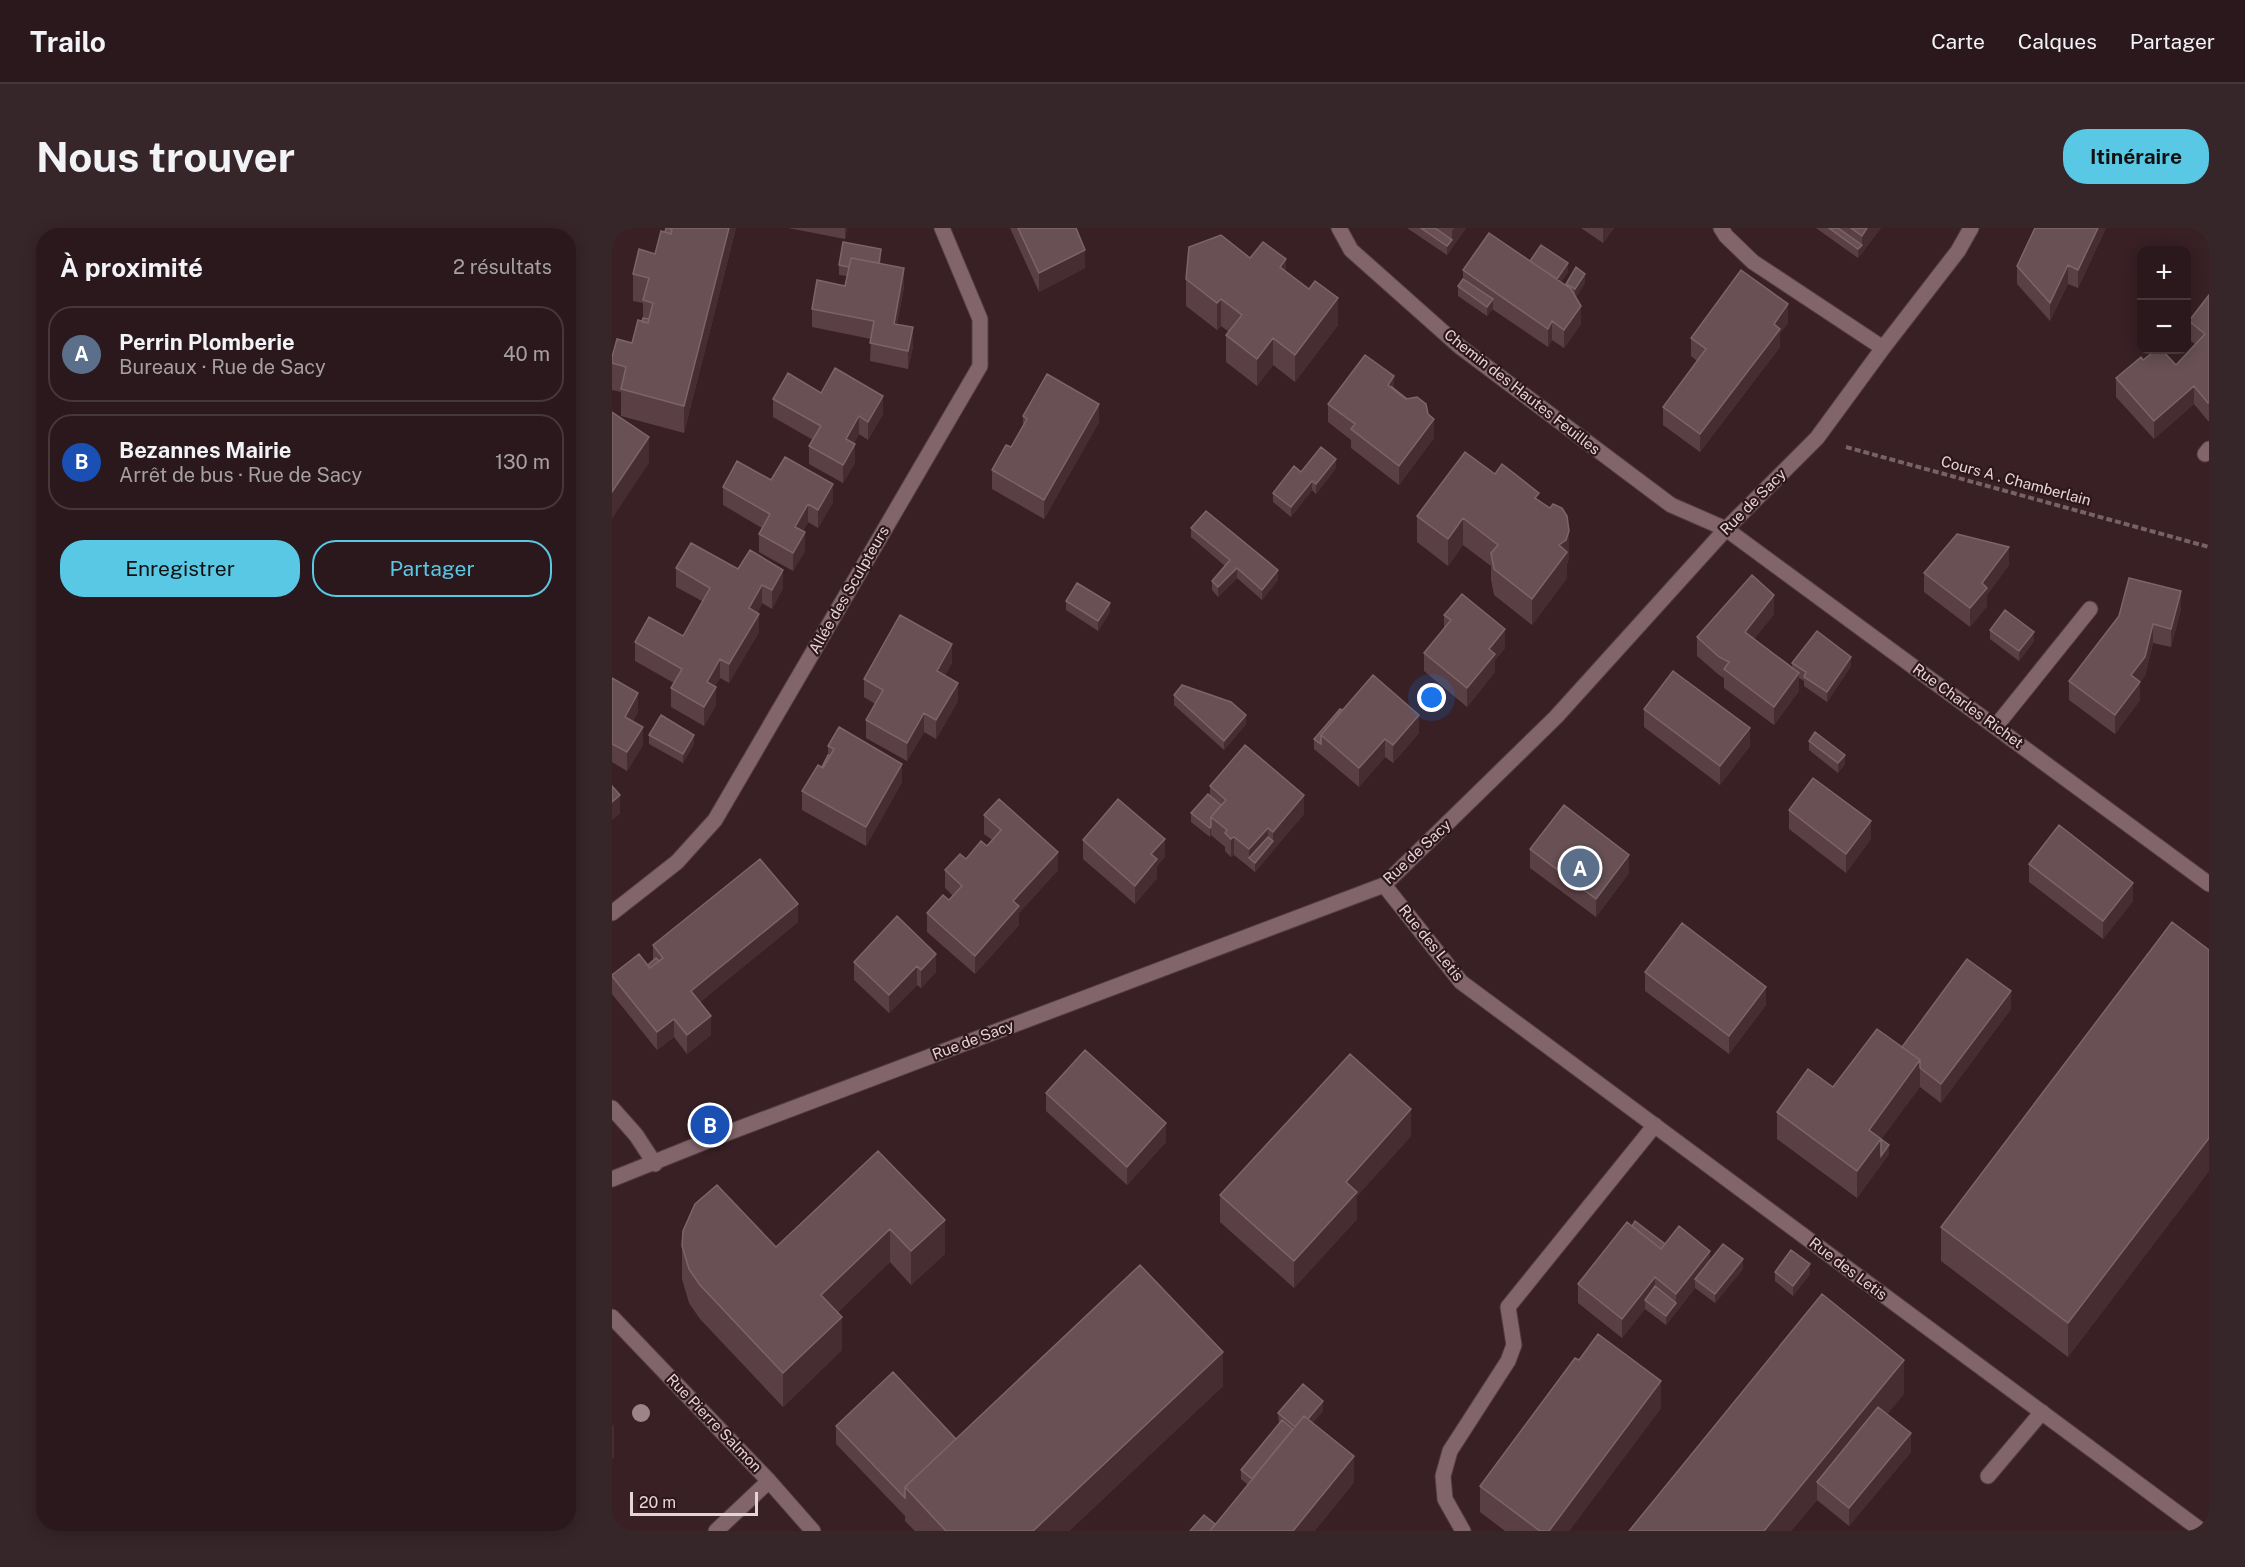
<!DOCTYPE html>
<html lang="fr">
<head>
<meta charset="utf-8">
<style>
  :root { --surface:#2a181c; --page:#362529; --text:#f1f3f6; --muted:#a5a0a3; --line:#46373b; --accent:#59c8e4 }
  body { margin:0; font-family:"Public Sans",sans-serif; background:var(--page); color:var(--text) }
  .controls { position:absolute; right:18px; top:18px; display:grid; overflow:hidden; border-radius:12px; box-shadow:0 3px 15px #0003 }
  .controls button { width:54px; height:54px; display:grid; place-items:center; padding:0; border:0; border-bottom:2px solid var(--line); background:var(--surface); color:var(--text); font:30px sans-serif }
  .scale { position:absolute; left:18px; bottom:15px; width:128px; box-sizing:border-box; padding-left:6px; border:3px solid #e5d4d7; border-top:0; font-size:16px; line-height:21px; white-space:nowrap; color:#e5d4d7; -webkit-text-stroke:4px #2e171c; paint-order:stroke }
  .you { position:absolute; left:820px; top:470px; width:21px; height:21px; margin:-15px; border:4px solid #fff; border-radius:50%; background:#1a73e8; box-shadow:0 0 0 9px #1a73e833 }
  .badge { display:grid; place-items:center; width:39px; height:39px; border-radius:50%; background:var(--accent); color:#fff; font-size:20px; font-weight:700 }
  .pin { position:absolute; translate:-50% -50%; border:3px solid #fff; box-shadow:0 2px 6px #0006 }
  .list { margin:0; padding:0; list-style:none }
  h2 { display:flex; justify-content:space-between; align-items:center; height:78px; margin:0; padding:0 24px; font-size:26px }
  h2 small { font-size:20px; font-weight:400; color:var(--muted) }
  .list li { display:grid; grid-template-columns:39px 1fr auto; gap:18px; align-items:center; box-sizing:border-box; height:96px; margin:0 12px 12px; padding:0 12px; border:2px solid var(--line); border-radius:24px }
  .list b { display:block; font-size:22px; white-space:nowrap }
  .list p { margin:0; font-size:20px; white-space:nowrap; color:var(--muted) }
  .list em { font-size:20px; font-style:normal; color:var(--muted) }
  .actions { display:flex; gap:12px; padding:18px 24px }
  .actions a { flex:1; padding:14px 0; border:2px solid var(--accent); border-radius:24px; text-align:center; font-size:21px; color:var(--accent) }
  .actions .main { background:var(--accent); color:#111 }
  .map { position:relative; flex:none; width:1597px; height:1303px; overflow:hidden; border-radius:24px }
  header { display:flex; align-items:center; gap:36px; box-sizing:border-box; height:84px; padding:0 30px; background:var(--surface); border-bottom:2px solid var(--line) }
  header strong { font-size:28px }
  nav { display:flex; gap:33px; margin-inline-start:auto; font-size:21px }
  .intro { display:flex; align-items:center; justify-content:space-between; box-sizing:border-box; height:144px; padding:0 36px }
  h1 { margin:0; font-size:42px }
  .button { padding:15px 27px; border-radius:24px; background:var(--accent); color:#111; font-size:21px; font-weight:700 }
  main { display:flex; gap:36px; padding:0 36px }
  aside { flex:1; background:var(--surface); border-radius:24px; box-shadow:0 3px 15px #0003 }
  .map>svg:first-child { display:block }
</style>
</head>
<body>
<header>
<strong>Trailo</strong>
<nav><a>Carte</a><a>Calques</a><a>Partager</a></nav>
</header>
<div class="intro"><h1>Nous trouver</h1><a class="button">Itinéraire</a></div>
<main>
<aside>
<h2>À proximité<small>2 résultats</small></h2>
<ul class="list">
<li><span class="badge" style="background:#5c6f8a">A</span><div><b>Perrin Plomberie</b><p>Bureaux · Rue de Sacy</p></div><em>40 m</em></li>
<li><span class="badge" style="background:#1a4fb4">B</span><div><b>Bezannes Mairie</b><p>Arrêt de bus · Rue de Sacy</p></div><em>130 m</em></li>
</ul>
<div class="actions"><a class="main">Enregistrer</a><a>Partager</a></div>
</aside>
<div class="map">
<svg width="1597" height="1303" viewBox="0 0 1597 1303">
  <rect width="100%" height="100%" fill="#382025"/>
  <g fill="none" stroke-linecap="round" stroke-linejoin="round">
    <defs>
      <path id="lane" d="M1376 1248 1430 1184
        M851 1303 833 1271 831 1248 838 1223 896 1133 902 1117 896 1079 1043 897"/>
      <path id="street" d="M727 0 739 22 847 118 1059 277 1114 301 1597 656
        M1109 0 1114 8 1141 34 1271 120
        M1593 226 1597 221
        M1384 498 1478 381
        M772 657 849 754 1590 1303
        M0 685 65 634 103 592 368 138V91L330 0
        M0 880 24 907 43 936
        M0 951 110 907 772 657 944 489 1114 301 1205 210 1271 120 1346 23 1359 0
        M0 1089 157 1253 201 1303
        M104 1303 157 1253"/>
    </defs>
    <!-- lane casing -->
    <use href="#lane" stroke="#523e42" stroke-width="17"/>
    <!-- street casing -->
    <use href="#street" stroke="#523e42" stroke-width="17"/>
    <!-- path -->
    <path stroke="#776266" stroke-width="4" stroke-dasharray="6 3" stroke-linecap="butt" d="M1234 219 1597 319"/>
    <!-- lane -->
    <use href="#lane" stroke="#82656a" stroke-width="15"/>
    <!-- street -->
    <use href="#street" stroke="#82656a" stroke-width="15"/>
  </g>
  <!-- trees -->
  <circle fill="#9e8489" cx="29" cy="1185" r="9"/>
  <!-- wall -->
  <path fill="#5a4045" d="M54 0H124L72 205 9 188V164L0 162V129L20 115 31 90V75L21 73V46L43 26Z
    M176 0H235L233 11Z
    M398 0H464L473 40 427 64Z
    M795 0H854L835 27Z
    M969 0H1002L991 15Z
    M1204 0H1269L1246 30Z
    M1423 0H1494L1466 60 1456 56 1438 93 1405 56V38Z
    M269 30 268 36 292 59 285 96 301 118 296 141 258 133 259 111 200 99V81L233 58 235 48 227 47V37Z
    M638 30 674 44 726 97 683 154 661 137 645 158 614 134V107L617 104 609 98 605 102 574 78V51Z
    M918 33 956 44 949 54 954 57V56L973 55 964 69 969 96 952 120 940 112 936 119 880 81 875 88 846 68V58L851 51V42Z
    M1597 67V193H1596L1582 176 1542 211 1504 169V150L1531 132 1564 137 1583 116 1577 112V93Z
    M1176 95 1168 105V119L1088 224 1051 197V179L1085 133 1079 128V110Z
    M782 160 816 186 822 210 787 257 739 220V212L716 194V176Z
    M209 165 271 186 256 212 247 206 242 215 243 235 231 255 197 236V218L201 212 161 189V171Z
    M411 188 487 194 432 291 380 261V242L399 219 411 197Z
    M724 240 704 266 700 262 679 289 661 274V265L689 244Z
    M883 246 957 330 955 336V350L920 397 882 367 879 352V338L851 317 836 338 805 314V288Z
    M159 252 221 274 206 300 196 294 191 303 193 323 181 343 147 324V306L150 300 111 277V259Z
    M579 300 666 352 650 372 625 350 606 369 600 362V353L613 338 579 309Z
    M1397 337 1375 367V378L1358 399 1312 364V345Z
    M64 340 126 341 171 360 160 381 150 375 145 385 147 404 117 455 108 450 103 458 104 477 92 498 59 479V460L62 455 23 433V414L71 408 90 373 64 359Z
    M454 373 498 384 486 403 454 382Z
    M1569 381 1559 419 1541 415 1533 448 1528 454V472L1503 506 1457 472V453L1507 388Z
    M1162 386 1142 411 1180 439V435L1239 438 1215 474 1192 458V453L1187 450V463L1162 497 1112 460V450L1107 447 1085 428V409Z
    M832 387 893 420 883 432V444L855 479 812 443V425L832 400Z
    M1378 402 1422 413 1407 433 1378 411Z
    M340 435 333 447 346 473 324 511 312 504 295 533 254 510V492L263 476 252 469V451Z
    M0 450 26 484 21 493 31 517 15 543 0 534Z
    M562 467 634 496 612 522 562 477Z
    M1032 481 1138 518 1108 557 1032 499Z
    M730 482 807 505 781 535 773 529 747 559 702 521V511Z
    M37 507 82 516 71 535 37 516Z
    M1197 513 1233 536 1226 545 1197 522Z
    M216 518 290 554 254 618 190 582V563L210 539 216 527Z
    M598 558 692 586 643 644 622 627 619 629 613 623V619L599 607 598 609 579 594V585L598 568Z
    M1177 582 1259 611 1234 645 1177 601Z
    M372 587 446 642 407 685V697L363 746 315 704V685L337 672 341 668 333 660V642L375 618 380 612 372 606Z
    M471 612 553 629 545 638V650L523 676 471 631Z
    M918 621 1017 645 984 689 918 640Z
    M1417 636 1521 673 1491 711 1417 654Z
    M285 688 324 744 309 760 305 757 277 785 242 752V734Z
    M186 694 88 774 99 807 75 826 62 809 45 822 0 766V747L36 737 41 733V717Z
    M1597 722V943L1456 1129 1329 1033V999Z
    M1033 744 1154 777 1117 826 1033 763Z
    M1399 781 1329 875 1308 859 1269 911 1277 926 1245 970 1165 911V884L1221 859 1290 819Z
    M434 865 554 914 515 957 434 883Z
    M799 908 745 968V991L682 1060 608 994V967Z
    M266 923 333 1026 299 1057 278 1034 226 1084 230 1122 171 1179 88 1091 77 1075 70 1051V1018L164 1019Z
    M1020 998 1053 1016 1098 1033 1131 1041 1103 1075 1083 1060 1054 1097 1033 1081 1010 1110 966 1075V1056Z
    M1163 1044 1198 1046 1181 1068 1163 1053Z
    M611 1158 457 1303H303L293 1293V1288L224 1216V1198L344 1211Z
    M1292 1166 1275 1186 1299 1224 1237 1298 1205 1272 1179 1303H1017Z
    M1049 1180 957 1303H893L868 1284V1258Z
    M711 1183 700 1195 742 1255 603 1296 636 1257 629 1251V1242L667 1195 666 1185Z"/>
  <!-- shaded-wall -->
  <path fill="#462d32" d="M117 0H124L72 205V178Z
    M233 0H235L233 11Z
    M842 0H854L835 27V18L840 12V3Z
    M991 0H1002L991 15Z
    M1255 0H1269L1246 30V21L1250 17V8Z
    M1486 0H1494L1466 60V42Z
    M269 21V30L265 54V44Z
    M473 22V40L427 64V45Z
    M674 31V58L668 39Z
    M956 35V44L944 61V51Z
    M1456 37V56L1438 93V75Z
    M292 40V59L282 114V96Z
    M973 46V55L963 71V61Z
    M726 70V97L683 154V127Z
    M609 71V98L605 102V75Z
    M881 71V81L875 88V79Z
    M1176 76V95L1168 105V119L1088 224V206L1162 96Z
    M969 78V96L952 120V102Z
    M940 93V112L936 119V101Z
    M301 99V118L296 141V123Z
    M661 110V137L645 158V131Z
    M782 148V166L776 157Z
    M1582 158V176L1542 211V193Z
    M271 168V186L256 212V194Z
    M487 176V194L432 291V272Z
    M247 188V206L234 230V211Z
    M822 191V210L787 257V238Z
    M37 209V235L0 291V264Z
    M243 216V235L231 255V237Z
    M724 231V240L704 266V256Z
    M700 253V262L679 289V279Z
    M221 256V274L206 300V282Z
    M196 276V294L183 318V299Z
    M851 290V317L836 338V311Z
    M957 303V330L955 336V350L920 397V371L947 317Z
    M193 304V323L181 343V325Z
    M1397 319V337L1375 367V378L1358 399V380L1370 355Z
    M625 340V350L606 369V359Z
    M171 342V360L160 381V362Z
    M666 342V352L650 372V362Z
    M150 357V375L137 399V380Z
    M1569 363V381L1559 419V401Z
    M1162 367V386L1133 423V404Z
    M498 375V384L486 403V393Z
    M147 386V404L117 455V436Z
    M1541 396V415L1533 448 1528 454V472L1503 506V487L1519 447Z
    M893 401V420L883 432V444L855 479V460L877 421Z
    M1422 404V413L1407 433V423Z
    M340 416V435L325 461V443Z
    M1239 429V438L1215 474V464Z
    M108 431V450L95 472V454Z
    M1187 445V463L1162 497V479Z
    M346 455V473L324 511V492Z
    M104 459V477L92 498V479Z
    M26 465V484L13 507V489Z
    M312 485V504L295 533V515Z
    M634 487V496L612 522V513Z
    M807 487V505L781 535V517Z
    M31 499V517L15 543V524Z
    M1138 500V518L1108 557V538Z
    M82 507V516L71 535V526Z
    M773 511V529L747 559V540Z
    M1233 527V536L1226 545V535Z
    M290 536V554L254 618V599Z
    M8 567V586L0 592V574Z
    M692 567V586L643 644V635L661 613V604Z
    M1259 593V611L1234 645V626Z
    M599 598V607L598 609V600Z
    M656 600V618L637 630V621Z
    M622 609V627L619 629V611Z
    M553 611V629L545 638V650L523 676V658L539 626Z
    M446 624V642L407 685V697L363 746V728L401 673Z
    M1017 627V645L984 689V671Z
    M1521 655V673L1491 711V693Z
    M186 676V694L79 781V763Z
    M324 726V744L309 760V742Z
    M305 738V757L277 785V767Z
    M1154 759V777L1117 826V808Z
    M1399 763V781L1329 875V856Z
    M99 788V807L75 826V807Z
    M62 791V809L45 822V804Z
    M1308 832V859L1269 912 1277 917V926L1245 970V943L1257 902Z
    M799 881V908L745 968V991L682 1060V1033L734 954Z
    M554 895V914L515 957V939Z
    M1597 910V943L1456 1129V1095Z
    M333 992V1026L299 1057V1023Z
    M278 1001V1034L209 1100V1067Z
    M1098 1023V1041L1083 1051V1060L1054 1097V1088L1064 1075V1066Z
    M1131 1031V1041L1103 1075V1066Z
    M1198 1036V1046L1181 1068V1058Z
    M1043 1049V1068L1033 1072V1081L1010 1110V1091Z
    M230 1089V1122L171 1179V1145Z
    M611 1124V1158L457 1303H421Z
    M1292 1132V1166L1214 1261 1205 1254V1272L1179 1303H1152Z
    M1049 1153V1180L957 1303H937Z
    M711 1173V1183L686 1212V1202Z
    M2 1196V1229L0 1232V1198Z
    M1299 1205V1224L1237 1298V1280Z
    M742 1228V1255L703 1303H681Z"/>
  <!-- building -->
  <path fill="#685055" stroke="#7c6569" stroke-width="1.5" d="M54 0 60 1 59 6 53 4Z
    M60 0H117L72 178 9 161 14 139 0 135V129L5 111 20 115 26 92 36 95 41 75 31 72 37 50 21 46 27 21 43 26 49 3 59 6Z
    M406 0H464L473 22 427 45Z
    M809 0H823L840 12 835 18Z
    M1217 0H1226L1250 17 1246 21Z
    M1239 0H1255L1250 8Z
    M1423 0H1486L1466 42 1456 37 1438 75 1405 38Z
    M877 5 959 61 969 78 952 102 940 93 936 101 851 42Z
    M609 7 638 30 651 14 674 31 668 39 697 61 703 53 726 70 683 127 661 110 645 131 614 107 630 87 609 71 605 75 574 51 577 19Z
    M231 14 269 21 267 35 239 30 237 39 227 37Z
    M929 17 956 35 945 51 918 33Z
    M239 30 292 40 282 96 301 99 296 123 258 115 262 93 200 81 205 52 233 58Z
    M964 39 973 46 963 61 954 56Z
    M1129 42 1176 76 1162 96 1168 101 1088 206 1051 179 1094 121 1079 110Z
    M851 51 881 71 875 79 846 58Z
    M1597 67V174L1596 175 1582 158 1542 193 1504 150 1529 129 1531 132 1544 122H1550L1564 137 1593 106 1577 93Z
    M31 90 37 91 36 95 30 94Z
    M753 127 782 148 776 157 794 171 805 169 814 176 816 186 822 191 787 238 739 201 743 196 716 176Z
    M223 140 271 168 256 194 247 188 234 211 243 216 231 237 197 218 209 198 161 171 176 145 209 165Z
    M435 146 487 176 432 272 380 242 394 217 399 219 415 191 411 188Z
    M780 159 795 171 780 160Z
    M0 184 37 209 0 264Z
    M709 219 724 231 704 256 700 253 679 279 661 265 682 238 689 244Z
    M853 224 883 246 890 236 927 265 923 270 938 280 941 276 950 280 955 288 957 303 954 312 947 317 955 324 920 371 882 341 879 325 886 317 851 290 836 311 805 288Z
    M173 229 221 256 206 282 196 276 183 299 193 304 181 325 147 306 158 286 111 259 125 233 159 252Z
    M594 283 666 342 650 362 625 340 606 359 600 353 618 332 579 300Z
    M1345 306 1397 319 1370 355 1375 360 1358 380 1312 345Z
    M79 315 126 341 138 322 171 342 160 362 150 357 137 380 147 386 117 436 108 431 95 454 104 459 92 479 59 460 70 441 23 414 37 389 71 408 98 360 64 340Z
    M1140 347 1162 367 1133 404 1187 445 1162 479 1112 441 1117 434 1107 429 1085 409Z
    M1517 350 1569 363 1559 401 1541 396 1533 429 1519 447 1528 454 1503 487 1457 453 1507 388Z
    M465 355 498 375 486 393 454 373Z
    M850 366 893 401 877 421 883 426 855 460 812 425 839 392 832 387Z
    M1393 382 1422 404 1407 423 1378 402Z
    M288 387 340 416 325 443 346 455 324 492 312 485 295 515 254 492 271 462 252 451Z
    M1205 403 1239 429 1215 464 1192 449 1194 444 1180 435Z
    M1061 443 1138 500 1108 538 1032 481Z
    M761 447 807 487 781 517 773 511 747 540 709 507Z
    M0 450 26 465 13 489 31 499 15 524 0 516Z
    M570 457 619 474 634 487 612 513 562 467Z
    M728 481 730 482 709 507V516L702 511Z
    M49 487 82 507 71 526 37 507Z
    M227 499 290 536 254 599 190 563 206 537 211 540 222 521 216 518Z
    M1203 504 1233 527 1226 535 1197 513Z
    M633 517 692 567 661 604 656 600 637 621 622 609 619 611 613 605 615 602 599 589 614 572 598 558Z
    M216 527 218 528 211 540 210 539Z
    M1201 550 1259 593 1234 626 1177 582Z
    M0 558 8 567 0 574Z
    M596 566 609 577 599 589V598L598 600 579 585Z
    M387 571 446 624 401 673 407 678 363 728 315 685 331 667 337 672 350 658 333 642 348 626 354 631 369 613 375 618 389 602 372 587Z
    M506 571 553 611 539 626 545 631 523 658 471 612Z
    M952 577 1017 627 984 671 918 621Z
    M1447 597 1521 655 1491 693 1417 636Z
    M656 609 661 613 643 635 637 630Z
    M148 631 186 676 79 763 99 788 75 807 62 791 45 804 0 748V747L27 726 38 740 51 730 41 717Z
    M285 688 324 726 309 742 305 738 277 767 242 734Z
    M1560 694 1597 722V910L1456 1095 1329 999Z
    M1070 695 1154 759 1117 808 1033 744Z
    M44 730 47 733 38 740 36 737Z
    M1355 731 1399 763 1329 856 1308 840V832L1290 819Z
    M1265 801 1308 832 1257 902 1269 911 1245 943 1165 884 1196 841 1221 859Z
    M473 822 554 895 515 939 434 865Z
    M738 826 799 881 734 954 745 964 682 1033 608 967Z
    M1269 911 1277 917 1269 928Z
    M266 923 333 992 299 1023 278 1001 209 1067 230 1089 171 1145 88 1057 77 1041 70 1018 71 1003 83 976 105 957 164 1019Z
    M1023 993 1053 1016 1049 1021 1020 998Z
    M1015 994 1049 1021 1067 998 1098 1023 1064 1066 1043 1049 1010 1091 966 1056Z
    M1111 1016 1131 1031 1103 1066 1083 1051Z
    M1179 1022 1198 1036 1181 1058 1163 1044Z
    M528 1037 611 1124 421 1303H334L293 1259Z
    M1043 1058 1064 1075 1054 1088 1033 1072Z
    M1210 1066 1292 1132 1152 1303H1017Z
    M986 1106 1049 1153 937 1303H928L868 1258 963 1130 967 1132Z
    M281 1144 344 1211 293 1259V1270L224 1198Z
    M691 1156 711 1173 696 1191 692 1188 683 1199 666 1185Z
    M1266 1179 1299 1205 1237 1280 1205 1254Z
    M692 1188 742 1228 681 1303H598Z
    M670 1192 681 1201 640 1251 629 1242Z
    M592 1287 603 1296 598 1303H578Z"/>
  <g text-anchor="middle" stroke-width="4.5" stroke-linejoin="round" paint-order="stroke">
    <!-- street labels -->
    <g font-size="15" fill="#e5d4d7" stroke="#2e171c">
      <text transform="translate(910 164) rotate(38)" y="5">Chemin des Hautes Feuilles</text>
      <text transform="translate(1404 253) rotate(15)" y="5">Cours A . Chamberlain</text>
      <text transform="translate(1141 274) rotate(-45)" y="5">Rue de Sacy</text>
      <text transform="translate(237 362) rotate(-60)" y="5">Allée des Sculpteurs</text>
      <text transform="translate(1356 478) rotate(36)" y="5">Rue Charles Richet</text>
      <text transform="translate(805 624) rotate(-43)" y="5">Rue de Sacy</text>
      <text transform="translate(819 715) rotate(51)" y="5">Rue des Letis</text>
      <text transform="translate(361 812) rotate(-21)" y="5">Rue de Sacy</text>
      <text transform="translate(1236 1041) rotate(37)" y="5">Rue des Letis</text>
      <text transform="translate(102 1195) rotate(46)" y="5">Rue Pierre Salmon</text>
    </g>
  </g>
</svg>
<div class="controls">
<button>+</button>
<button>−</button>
</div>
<div class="scale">20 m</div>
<div class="you"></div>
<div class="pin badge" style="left:968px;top:640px;background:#5c6f8a">A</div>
<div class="pin badge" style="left:98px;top:897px;background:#1a4fb4">B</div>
</div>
</main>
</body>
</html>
